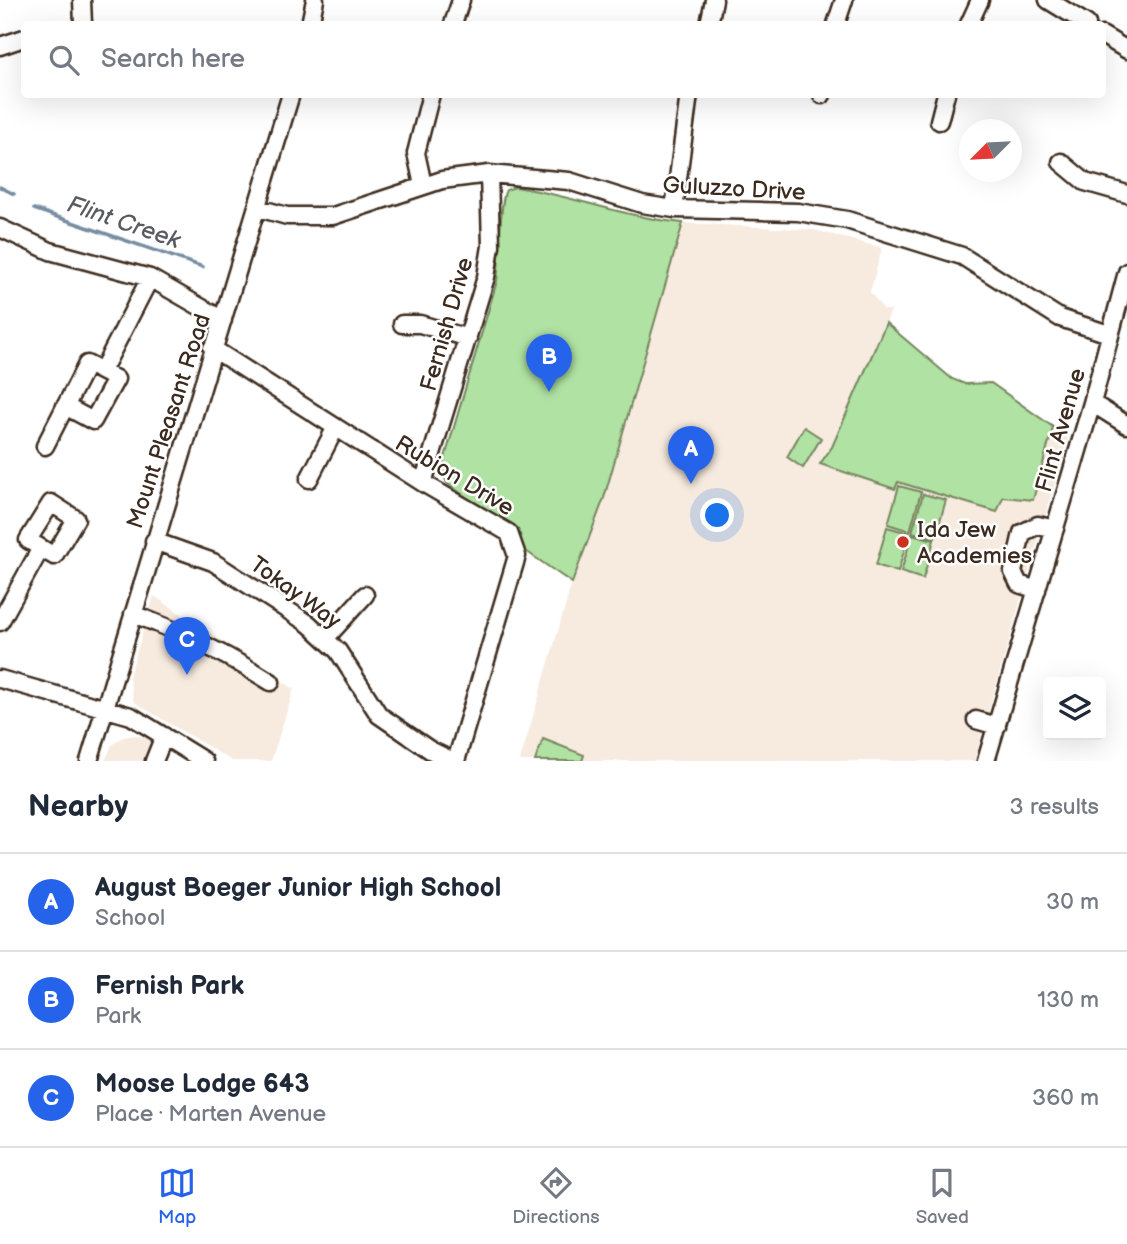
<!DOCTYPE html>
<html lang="en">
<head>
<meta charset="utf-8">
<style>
  :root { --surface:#fff; --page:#f6f6f7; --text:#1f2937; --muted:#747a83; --line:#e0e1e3; --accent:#2563eb }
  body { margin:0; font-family:"Balsamiq Sans",sans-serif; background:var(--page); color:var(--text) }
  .controls { position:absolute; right:21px; bottom:21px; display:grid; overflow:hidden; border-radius:7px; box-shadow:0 7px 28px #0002 }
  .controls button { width:63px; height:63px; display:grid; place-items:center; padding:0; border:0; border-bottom:2px solid var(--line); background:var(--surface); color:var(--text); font:35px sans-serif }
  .compass { position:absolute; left:959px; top:119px; width:63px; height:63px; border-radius:50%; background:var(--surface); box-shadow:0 7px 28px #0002; rotate:246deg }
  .you { position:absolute; left:718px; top:516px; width:24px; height:24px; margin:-18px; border:5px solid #fff; border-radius:50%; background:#1a73e8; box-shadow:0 0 0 10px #1a73e833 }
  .badge { display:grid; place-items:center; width:46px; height:46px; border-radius:50%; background:var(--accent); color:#fff; font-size:23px; font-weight:700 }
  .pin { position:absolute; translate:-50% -58px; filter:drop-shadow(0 2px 4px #0008) }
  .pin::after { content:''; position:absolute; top:37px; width:24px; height:21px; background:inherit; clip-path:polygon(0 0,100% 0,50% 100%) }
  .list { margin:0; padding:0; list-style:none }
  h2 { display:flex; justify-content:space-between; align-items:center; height:91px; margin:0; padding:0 28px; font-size:30px }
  h2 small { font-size:23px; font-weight:400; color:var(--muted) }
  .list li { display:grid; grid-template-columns:46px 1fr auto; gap:21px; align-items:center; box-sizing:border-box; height:98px; padding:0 28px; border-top:2px solid var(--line) }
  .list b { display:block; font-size:26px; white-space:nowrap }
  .list p { margin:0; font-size:23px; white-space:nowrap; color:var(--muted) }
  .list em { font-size:23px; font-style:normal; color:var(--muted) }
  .icon { flex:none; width:38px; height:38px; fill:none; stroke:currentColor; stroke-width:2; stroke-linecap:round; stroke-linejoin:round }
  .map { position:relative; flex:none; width:1127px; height:761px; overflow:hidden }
  .search { position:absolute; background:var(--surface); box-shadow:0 7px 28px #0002; left:21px; right:21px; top:21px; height:77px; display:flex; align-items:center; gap:18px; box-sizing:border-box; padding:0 24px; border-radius:7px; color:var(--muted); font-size:26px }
  .sheet { height:385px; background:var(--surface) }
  nav { display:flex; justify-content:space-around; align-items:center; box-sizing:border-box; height:98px; border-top:2px solid var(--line); background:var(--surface); font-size:19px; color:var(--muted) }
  nav a { display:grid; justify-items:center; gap:4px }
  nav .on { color:var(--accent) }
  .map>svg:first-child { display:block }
</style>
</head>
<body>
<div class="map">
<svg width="1127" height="761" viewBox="0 0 1127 761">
  <rect width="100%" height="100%" fill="#fff"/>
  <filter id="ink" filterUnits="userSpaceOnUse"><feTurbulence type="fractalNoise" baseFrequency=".0143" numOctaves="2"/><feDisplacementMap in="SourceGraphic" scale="14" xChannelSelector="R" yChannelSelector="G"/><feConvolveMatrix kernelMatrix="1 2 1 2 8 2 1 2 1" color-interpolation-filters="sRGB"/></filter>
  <g filter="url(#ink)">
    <!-- built -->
    <path fill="#f7eadf" d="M683 223 814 230 882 248 870 292 884 310H891L886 323 952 379 965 384 991 383 1068 437 974 761H520L572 583 604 498Z
      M154 596 294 689 271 761H232L134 702 129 677Z
      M135 735 147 738 167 752 165 761H105L112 745 123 737Z"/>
    <!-- green -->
    <path fill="#b0e2a3" stroke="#768660" stroke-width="2" d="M515 187C572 195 625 218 683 223L604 498 572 583 523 549 501 523 447 483 441 471 497 281C500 261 499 202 506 190Z
      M886 323 952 379 965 384 991 383 1053 427 1033 500 1003 497 997 512 898 482 895 489 820 464 832 447Z
      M804 427 821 438 803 468 787 457Z
      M899 486 921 492 910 531 888 524Z
      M923 494 946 500 935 538 912 532Z
      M887 527 909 533 898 572 876 565Z
      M912 534 934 540 923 579 901 572Z
      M543 739 584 755 582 761H535Z"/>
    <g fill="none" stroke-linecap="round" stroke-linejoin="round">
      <!-- stream -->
      <path stroke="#768ca1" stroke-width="3.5" d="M0 187 14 194
        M34 209 203 267"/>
      <defs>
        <path id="minor" d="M82 0 83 24
          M1048 0 1087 24
          M310 24 315 0
          M453 24 461 0
          M709 24 714 0
          M836 24 844 0
          M969 24 980 0
          M1102 35 1127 50
          M0 46 24 38
          M822 95V94
          M939 121 946 94
          M1061 162 1085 182 1127 194
          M423 185 416 153 431 94
          M258 208 287 216H333L442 180 489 174 569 181 642 204 674 209 798 212 847 220 962 256 1060 318 1109 334
          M674 209 689 94
          M0 228 50 251 150 278 223 320
          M402 324H420L468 338
          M212 348 423 483 509 533 517 556 456 761
          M102 371 150 278
          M1092 403 1127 425
          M45 446 87 364 116 379 93 421 65 406
          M309 479 336 427
          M423 483 486 277 491 246 489 174
          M51 503 76 519 54 556 28 540Z
          M154 541 213 562 309 624 338 651 379 715 430 750 453 761
          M1037 590 1019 584 1013 572 1022 533 1038 525 1055 529
          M133 614C182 632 226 654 271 682
          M0 622 41 548
          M326 638 365 595
          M0 679 131 716 204 761
          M976 720 997 726
          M89 761 291 94
          M154 761 164 736
          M986 761 1092 403 1127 272"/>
      </defs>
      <!-- minor casing -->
      <use href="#minor" stroke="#3b2a1e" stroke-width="21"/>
      <!-- minor -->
      <use href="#minor" stroke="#fff" stroke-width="16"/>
    </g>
  </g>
  <!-- markers -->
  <circle fill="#c8321e" stroke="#fff" stroke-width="2.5" cx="903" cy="542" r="7"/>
  <g text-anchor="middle" stroke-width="5" stroke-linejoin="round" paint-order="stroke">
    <!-- street labels -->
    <g font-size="23" fill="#3b2a1e" stroke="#fff">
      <text transform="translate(734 188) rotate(3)" y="8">Guluzzo Drive</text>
      <text transform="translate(446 324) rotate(-74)" y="8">Fernish Drive</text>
      <text transform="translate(168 421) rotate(-72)" y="8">Mount Pleasant Road</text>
      <text transform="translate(1060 430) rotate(-74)" y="8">Flint Avenue</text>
      <text transform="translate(455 475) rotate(31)" y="8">Rubion Drive</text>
      <text transform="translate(296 592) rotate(36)" y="8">Tokay Way</text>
    </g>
    <!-- poi labels -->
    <g font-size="23" fill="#3b2a1e" stroke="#fff" text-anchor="start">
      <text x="917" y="537">Ida Jew<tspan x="917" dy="26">Academies</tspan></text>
    </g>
    <!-- water labels -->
    <g font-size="24" font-style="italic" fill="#585b60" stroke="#fff">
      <text transform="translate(124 222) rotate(19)" y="8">Flint Creek</text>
    </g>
  </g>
</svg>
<div class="controls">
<button><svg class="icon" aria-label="layers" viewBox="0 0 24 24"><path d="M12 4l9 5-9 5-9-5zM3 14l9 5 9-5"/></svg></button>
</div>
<svg class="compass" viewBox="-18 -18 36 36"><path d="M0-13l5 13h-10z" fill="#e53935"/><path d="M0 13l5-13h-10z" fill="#747a83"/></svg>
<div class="you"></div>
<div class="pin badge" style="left:691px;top:484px">A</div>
<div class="pin badge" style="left:549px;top:392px">B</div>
<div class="pin badge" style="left:187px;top:675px">C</div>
<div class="search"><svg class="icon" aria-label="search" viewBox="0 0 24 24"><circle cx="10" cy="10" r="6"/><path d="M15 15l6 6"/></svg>Search here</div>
</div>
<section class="sheet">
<h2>Nearby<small>3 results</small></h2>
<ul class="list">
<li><span class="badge">A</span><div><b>August Boeger Junior High School</b><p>School</p></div><em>30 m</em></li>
<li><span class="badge">B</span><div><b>Fernish Park</b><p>Park</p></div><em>130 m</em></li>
<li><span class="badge">C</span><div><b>Moose Lodge 643</b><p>Place · Marten Avenue</p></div><em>360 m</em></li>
</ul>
</section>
<nav>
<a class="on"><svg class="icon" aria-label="map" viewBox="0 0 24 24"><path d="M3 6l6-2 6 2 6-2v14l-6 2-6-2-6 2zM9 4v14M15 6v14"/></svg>Map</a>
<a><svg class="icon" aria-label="directions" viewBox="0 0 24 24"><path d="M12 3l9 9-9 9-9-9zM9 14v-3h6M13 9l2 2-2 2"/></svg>Directions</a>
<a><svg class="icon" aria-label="saved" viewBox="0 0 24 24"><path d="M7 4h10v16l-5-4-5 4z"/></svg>Saved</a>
</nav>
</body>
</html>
